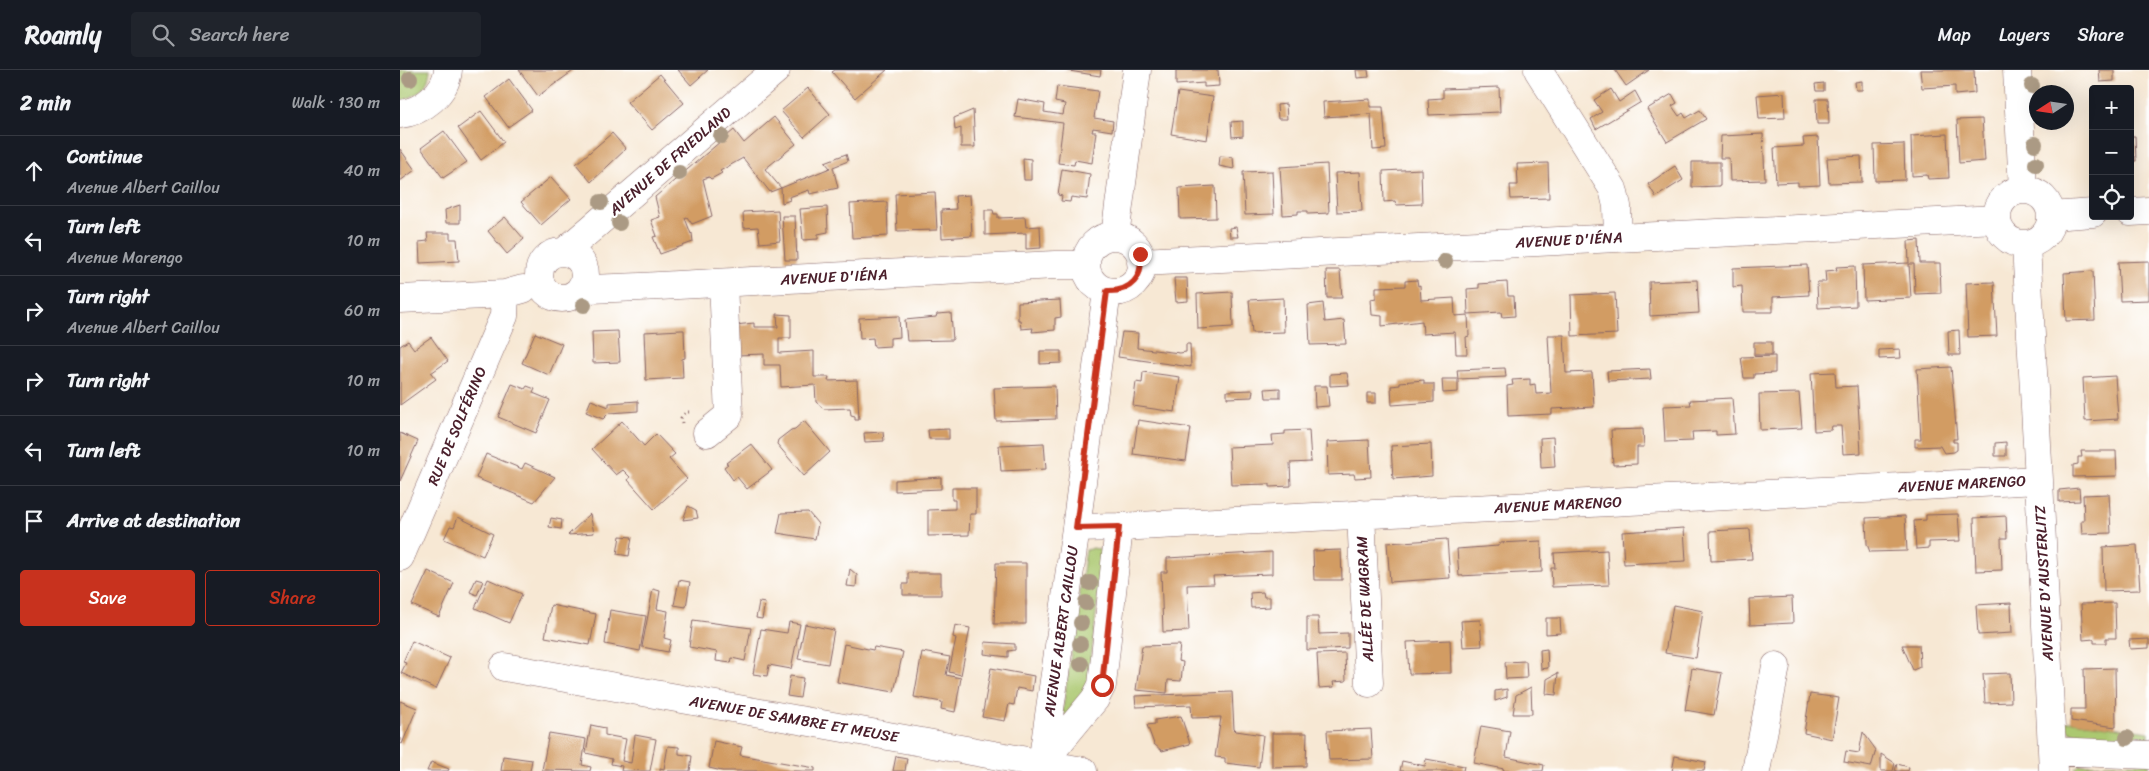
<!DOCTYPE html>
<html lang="en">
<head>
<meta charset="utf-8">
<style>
  :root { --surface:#171b24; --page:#20242c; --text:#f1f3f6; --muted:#9ea1a6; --line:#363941; --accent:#c8321e }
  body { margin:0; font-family:Sriracha,sans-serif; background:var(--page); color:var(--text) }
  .controls { position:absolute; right:15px; top:15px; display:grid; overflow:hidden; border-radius:5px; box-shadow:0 5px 20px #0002 }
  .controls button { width:45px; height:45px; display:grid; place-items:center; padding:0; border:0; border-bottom:1px solid var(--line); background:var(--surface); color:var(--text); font:25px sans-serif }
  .compass { position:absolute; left:1629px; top:15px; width:45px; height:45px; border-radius:50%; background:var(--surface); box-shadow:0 5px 20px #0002; rotate:258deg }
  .stop { position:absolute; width:15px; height:15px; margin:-11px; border:4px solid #c8321e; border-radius:50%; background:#fff }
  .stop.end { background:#c8321e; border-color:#fff; box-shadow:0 1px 5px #0008 }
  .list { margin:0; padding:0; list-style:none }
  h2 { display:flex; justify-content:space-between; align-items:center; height:65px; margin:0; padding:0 20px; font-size:21px }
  h2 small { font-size:16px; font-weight:400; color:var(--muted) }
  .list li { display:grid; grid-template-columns:32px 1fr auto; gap:15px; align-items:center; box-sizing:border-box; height:70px; padding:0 20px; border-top:1px solid var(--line) }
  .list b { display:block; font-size:19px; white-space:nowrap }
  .list p { margin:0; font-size:16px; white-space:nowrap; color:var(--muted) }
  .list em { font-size:16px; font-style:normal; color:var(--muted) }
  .actions { display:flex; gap:10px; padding:15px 20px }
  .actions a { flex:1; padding:11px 0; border:1px solid var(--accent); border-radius:5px; text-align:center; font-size:18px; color:var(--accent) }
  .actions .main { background:var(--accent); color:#fff }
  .icon { flex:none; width:28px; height:28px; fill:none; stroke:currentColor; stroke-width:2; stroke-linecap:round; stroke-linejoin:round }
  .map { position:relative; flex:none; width:1749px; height:701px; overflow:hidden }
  header { display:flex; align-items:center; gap:30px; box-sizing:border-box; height:70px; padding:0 25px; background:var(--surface); border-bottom:1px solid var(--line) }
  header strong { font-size:24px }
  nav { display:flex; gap:28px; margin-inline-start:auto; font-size:18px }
  .search { width:350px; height:45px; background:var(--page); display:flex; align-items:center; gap:12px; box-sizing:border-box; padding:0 18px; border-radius:5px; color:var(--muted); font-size:19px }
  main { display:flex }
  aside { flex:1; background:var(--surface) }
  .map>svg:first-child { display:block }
</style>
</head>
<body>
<header>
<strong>Roamly</strong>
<div class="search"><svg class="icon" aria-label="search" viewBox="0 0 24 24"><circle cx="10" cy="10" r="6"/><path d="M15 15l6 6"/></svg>Search here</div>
<nav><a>Map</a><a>Layers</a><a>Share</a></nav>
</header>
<main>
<aside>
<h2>2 min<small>Walk · 130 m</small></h2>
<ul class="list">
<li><svg class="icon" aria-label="ahead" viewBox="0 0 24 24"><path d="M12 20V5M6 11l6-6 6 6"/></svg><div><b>Continue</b><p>Avenue Albert Caillou</p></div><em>40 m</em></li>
<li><svg class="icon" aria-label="left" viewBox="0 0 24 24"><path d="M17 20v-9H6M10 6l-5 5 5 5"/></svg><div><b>Turn left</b><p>Avenue Marengo</p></div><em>10 m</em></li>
<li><svg class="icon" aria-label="right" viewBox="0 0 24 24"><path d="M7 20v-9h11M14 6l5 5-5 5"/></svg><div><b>Turn right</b><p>Avenue Albert Caillou</p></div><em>60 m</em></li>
<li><svg class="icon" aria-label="right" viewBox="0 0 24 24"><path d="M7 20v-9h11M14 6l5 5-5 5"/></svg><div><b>Turn right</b></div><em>10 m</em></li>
<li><svg class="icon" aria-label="left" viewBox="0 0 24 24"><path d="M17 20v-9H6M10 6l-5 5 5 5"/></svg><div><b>Turn left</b></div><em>10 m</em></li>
<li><svg class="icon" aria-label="arrive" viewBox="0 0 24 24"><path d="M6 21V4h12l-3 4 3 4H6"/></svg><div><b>Arrive at destination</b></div></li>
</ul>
<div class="actions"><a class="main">Save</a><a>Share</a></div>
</aside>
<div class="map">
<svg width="1749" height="701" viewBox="0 0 1749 701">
  <rect width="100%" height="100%" fill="#fff"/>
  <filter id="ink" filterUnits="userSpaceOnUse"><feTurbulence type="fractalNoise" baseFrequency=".02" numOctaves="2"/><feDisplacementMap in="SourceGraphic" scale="10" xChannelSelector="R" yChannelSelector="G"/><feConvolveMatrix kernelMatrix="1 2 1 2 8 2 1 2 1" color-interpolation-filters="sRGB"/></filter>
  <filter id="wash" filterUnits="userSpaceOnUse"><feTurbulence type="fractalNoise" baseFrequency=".0096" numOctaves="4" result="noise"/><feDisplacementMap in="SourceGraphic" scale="20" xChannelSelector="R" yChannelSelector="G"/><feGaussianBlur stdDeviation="1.12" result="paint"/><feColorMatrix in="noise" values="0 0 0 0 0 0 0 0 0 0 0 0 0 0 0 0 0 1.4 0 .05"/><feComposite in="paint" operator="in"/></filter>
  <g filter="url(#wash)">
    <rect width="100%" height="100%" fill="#f7e8d4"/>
    <!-- green -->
    <path fill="#abc86f" stroke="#7a744d" d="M0 0H30C28 20 16 25 0 32Z
      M693 478 703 480 691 591 696 615 664 647 662 645 686 480Z
      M1671 651 1749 662V677L1705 672V667L1697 664 1694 670 1677 665 1663 657V652Z
      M1749 693V701H1673L1679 695Z"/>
    <g id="blocks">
      <!-- building -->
      <path fill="#d29c63" d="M119 0H172L173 1 138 26Z
        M278 0H308L291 15Z
        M435 0H487L455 28 432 2Z
        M663 0H701L700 6Z
        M776 0H818L819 16 804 17V13L776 15Z
        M956 0H968L969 7 957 8Z
        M1215 0H1249L1226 16Z
        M1520 0H1574L1575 23 1555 25V16L1522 18Z
        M1699 0H1714V11L1700 12Z
        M260 4 284 33 252 60 227 32Z
        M109 9 132 40 108 57 86 27Z
        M1462 11V20H1456L1455 12Z
        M1424 13V21H1416L1415 14Z
        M657 16 698 21 694 48 713 51 712 61 693 58 692 62H696L692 93 675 90 674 95 658 93 663 53 615 47 618 29 645 34 644 42 663 45 665 34 655 32Z
        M1099 17 1100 42 1029 45 1028 29 1043 28V19Z
        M408 18 430 44 404 67 381 41Z
        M1211 19 1219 32 1235 21 1241 32 1196 59 1191 49 1202 42 1194 30Z
        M778 22 813 27 807 70 771 64Z
        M1384 23 1385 48 1359 49 1357 25Z
        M1272 24 1277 33 1272 36 1279 46 1283 43 1286 48 1300 40 1306 49 1267 72 1247 39Z
        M970 29V37H983L986 79 973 80 971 44 924 47 923 32Z
        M1416 29H1428L1429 54H1417Z
        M886 34 887 49H878L877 35Z
        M573 40 575 77H561V58L555 60 554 48Z
        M81 41 104 72 81 90 58 58Z
        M374 47 396 74 365 99 381 118 430 98 425 92 446 84 448 91 433 97 438 118 410 124 409 120 389 127 390 130 382 133 381 118 370 122 343 88 320 101 322 103 311 109 309 107 303 109 312 146 292 154 287 147 285 148 291 164 292 163 293 172 260 184 253 167 257 166 251 150 260 147 255 127 334 60 344 73Z
        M1582 49 1585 91 1559 93 1557 50Z
        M843 51V66L832 67 831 52Z
        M44 61 67 92 43 108 21 78Z
        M212 63 226 79 191 112 176 94Z
        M1363 64 1365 110 1330 111 1329 88H1320L1321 66Z
        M1547 64 1549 108 1528 109 1527 105 1512 106 1511 66Z
        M1730 66H1735L1736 91H1730Z
        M1418 67 1420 115 1398 116V112L1376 113 1374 78 1404 76 1403 68Z
        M1504 74 1505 110 1475 111 1474 75Z
        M0 79 15 100 0 111Z
        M820 86 833 87 834 99 819 96Z
        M1461 86 1462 112 1429 113 1427 88Z
        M623 88 631 89V110H624Z
        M1292 92H1320V116L1292 117Z
        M1148 93 1149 128 1111 129 1110 115H1118L1117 94Z
        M927 94 929 143 908 144V141H898V144L883 145 880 97Z
        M1275 96 1283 110 1256 127 1248 114Z
        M662 99 690 104 687 129 671 127 670 132 661 131 662 126 658 125Z
        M1021 99 1022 134 996 135 995 131 984 132 983 101Z
        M872 101 874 144 845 145 843 102Z
        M960 102 962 141 937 142 935 103Z
        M151 107 171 129 141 155 121 132Z
        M815 116 816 148 780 149 779 118Z
        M535 122 537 160 497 161 495 124Z
        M570 125 572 166 542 168 541 140 556 139 555 126Z
        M487 132 488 166 452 168 450 134Z
        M60 135V153H46L45 140Z
        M427 137 428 162 418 164V169L403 170 400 139Z
        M378 140 380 171 360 173 358 157 344 158 343 142Z
        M585 140H593L594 144H598V148L625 147 626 157 640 156 641 178 626 179V163L585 165Z
        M382 146H395L397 190H385Z
        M105 147 124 169 107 184 88 161Z
        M836 157 838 167H830L829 158Z
        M27 163H50V169H57L59 191 20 193 19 172 28 171Z
        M1519 170 1520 193H1540L1541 223 1515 224 1514 194H1509L1511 228 1464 230 1463 195 1509 193 1508 171Z
        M1749 191V230L1720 231 1718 192Z
        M1407 195 1409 225 1373 227V242H1343L1342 216 1333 217V198Z
        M1455 196 1456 236 1418 238 1417 212H1426L1425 201 1437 200 1436 197Z
        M926 200H940L942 228H927Z
        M1693 201 1695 250 1666 251 1664 203Z
        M774 208H787L788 231 776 232Z
        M1017 210 1018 216 1020 215 1021 230 1054 228 1055 246 1068 245 1069 266 1066 267 1067 284H1056L1055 262 1023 264 1022 251 982 256V246L972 245 971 229 976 228V217L1005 216V211Z
        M1297 210 1299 243 1250 246 1249 212Z
        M1107 212 1108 226H1114L1115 246 1102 247 1101 242 1068 244 1067 219 1079 218V214Z
        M1594 212 1597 266 1568 267 1566 213Z
        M832 222 833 257 798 259 797 224Z
        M1215 223 1217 264 1172 266 1171 225Z
        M883 228 884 262 852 263 849 230Z
        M660 230 661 247 655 248V260L632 262 633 258 621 259 620 250H618V232Z
        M923 233 925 252 944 250 946 274 910 275 908 235Z
        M551 243 553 270 507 271 505 250 536 247 537 244Z
        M377 244 391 245V268H379V283L414 281V307H429L428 311 457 310 459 350H455V346L451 345 450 338 424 339 416 332 415 315 381 317 380 295H364V284L337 285 335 255 354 253V257H378Z
        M499 246 500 267 490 268V276L474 277 473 268 460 269 459 248Z
        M281 260H284L285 288 282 289 283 308 246 310 244 262Z
        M1559 260 1560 285H1549L1548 261Z
        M218 261 220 292 193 293 192 262Z
        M722 262 738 263 737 278 780 283 786 282V274H790L791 297 718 287Z
        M135 263 162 274 149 305 122 293Z
        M1148 265H1164L1166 303 1192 302 1194 337 1152 339V344L1108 346 1107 316 1113 315 1112 310 1130 309V315L1135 314 1136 324 1151 323Z
        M31 267 48 291 31 303 36 309 0 335V276L8 271 14 279Z
        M1354 272H1372V285H1354Z
        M1500 279 1501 288 1479 289V280Z
        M640 281H661V293L640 294Z
        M1375 286V303L1354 304V308H1344L1341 287Z
        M1551 297 1557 369H1553V372H1557V380L1554 382 1544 383 1540 376 1515 377V369H1521L1517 299Z
        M1105 298 1106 307 1058 309 1057 300Z
        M1250 299 1251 309 1208 311 1207 301Z
        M743 302 780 307 775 342 733 336 736 312 742 313Z
        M1435 302 1436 317 1457 316 1461 383 1443 384 1441 356H1432L1431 360 1414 361 1411 303Z
        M947 303 949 315 930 316V304Z
        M1715 306 1718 349 1685 351 1683 308Z
        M1042 309H1058V322L1043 323Z
        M1024 310V314H1034V332L992 335 991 316 1000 315V312Z
        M112 314 125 319 127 316 135 319 133 323 150 330 136 363 98 347Z
        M655 316 656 349 596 351 594 318Z
        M914 316H927L929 336 915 337Z
        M880 318V328H866L865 319Z
        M853 320 852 327 827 328V321Z
        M967 323H976V333H967Z
        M1399 323 1402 358 1360 360 1359 324Z
        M1332 328 1335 364 1316 365V361L1292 362 1293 371 1265 372 1263 336 1291 335 1290 330Z
        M191 330 209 337V333L238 331V341L209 343 203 349 186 342Z
        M738 350 791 358 786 391 733 384Z
        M222 351 244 376 256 364 275 384 269 389 287 409 254 439 228 410 230 407 223 400 216 405 192 379Z
        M404 351 430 382 404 406 377 374 378 370 391 360 395 359Z
        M549 359V369H529L528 360Z
        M1243 359 1244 377H1237V394L1213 395 1211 360Z
        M909 360 911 392 890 393 891 416 870 417V414L831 415 829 377 873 375 872 365 885 364V361Z
        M483 362 484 371 465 372 464 363Z
        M0 363 18 371 0 411Z
        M1153 367 1155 397 1141 398 1140 368Z
        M969 370 971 407 955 408 954 404 928 405 927 372Z
        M1606 372V386H1595V373Z
        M644 373 646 399 601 401 599 375Z
        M351 374 372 400 347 419 337 407 333 410 324 397 328 394 326 393Z
        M1031 374 1032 406 993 409 991 376Z
        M1681 381H1716L1717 406 1673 407V395L1678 394V387H1682Z
        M86 384 122 399 125 393 155 407 134 432 76 408Z
        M541 407V419L495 421V410Z
        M552 418H576V444H570L569 465 528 466V440L555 439V430H552Z
        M1679 418 1680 431 1659 432V420Z
        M1709 424 1711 463 1682 464 1681 451H1684L1683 425Z
        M288 436 296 440 298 448 283 450Z
        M408 442 418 454 415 469 377 463 381 443Z
        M190 444 194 463 168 465Z
        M1558 444 1560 471 1529 472V478L1516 479 1514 451 1526 450V445Z
        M1505 446 1507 481 1470 482 1467 474 1466 448Z
        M1606 446 1607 468H1601L1602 500 1576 501 1574 448Z
        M58 447 93 464 83 486 44 469 50 456 54 457Z
        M151 448 162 450 161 459 149 457Z
        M1284 458 1286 491 1224 494 1222 462Z
        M1350 459 1352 489 1311 491 1310 461Z
        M220 466 232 467 229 486 217 484Z
        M1047 469 1050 508 990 512 987 473Z
        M1141 471 1142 502 1059 506 1057 479 1098 476 1099 473Z
        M1737 475 1740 520 1704 521 1703 477Z
        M941 480 942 510H914L913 481Z
        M1207 480 1209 515 1152 517 1151 498H1155L1154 483Z
        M872 482V504L813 506 814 514 787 515 789 561 763 562 761 502H767V488Z
        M596 493H626V554H594Z
        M450 499 457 505 456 517 447 516Z
        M28 501 54 513 39 547 12 535Z
        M508 503H541V525H503V514H508Z
        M76 509 83 511 77 525 70 522Z
        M88 509 122 524 109 553 75 538Z
        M279 510 290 512 286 537 274 535Z
        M253 519 260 521 257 539 268 541 264 568 271 570 268 582 242 577Z
        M863 522 864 527H870V537L851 538 850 523Z
        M1392 527 1393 553 1350 555 1349 529Z
        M359 532 365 533 362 549 356 548Z
        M1611 533 1612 563 1578 565 1576 535Z
        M1715 533 1716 568H1706V573H1694V569L1683 570 1681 534Z
        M151 535 196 544 190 575 145 567Z
        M1273 535 1303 541 1296 588 1265 583Z
        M210 540 246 546 240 581 205 574Z
        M907 547H918L919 564 948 563V578L907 580Z
        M1146 548H1160L1161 563 1146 564Z
        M293 550 351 558 345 591 332 588 331 593 316 591 317 582 289 577Z
        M1080 550 1082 576 1063 577 1061 551Z
        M389 552 400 554 391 599 369 595 367 606 353 604 361 559 387 563Z
        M405 554 434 560 428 594 398 589Z
        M555 555 570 558 561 605 549 602 556 568 553 567Z
        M1749 569V578L1730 579 1729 570Z
        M1050 570 1051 603 1009 604 1007 572Z
        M12 571 50 588 36 619 1 603 6 593 3 592Z
        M585 572 615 574V580L608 581V587L584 584Z
        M444 574 473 580 474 577 503 582 494 622 437 612Z
        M780 575 778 591 783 592 781 611 768 610 767 623 736 620 742 576Z
        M1502 575H1519L1520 597 1513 600Z
        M1147 579 1148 598 1141 599 1140 580Z
        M522 582 550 587 546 605 561 608 555 642 541 639 542 632 514 627Z
        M945 583 946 611 933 612 934 617 919 618 917 584Z
        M1126 591 1127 608 1106 609 1105 592Z
        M591 598 634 606 632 621 617 618 614 635 609 634 605 651 582 647Z
        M1292 598 1322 603 1314 645 1285 640Z
        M1715 598 1716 657 1671 651V639H1685L1684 599Z
        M1158 603 1156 625 1146 624 1147 609Z
        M1610 603 1611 632 1585 633 1583 604Z
        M390 606 403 608 400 628 387 626Z
        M1131 617 1132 644H1113L1116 625Z
        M1107 619V627L1095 631V621Z
        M832 622 834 659 836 661 863 665 859 697 825 693V688L815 687 821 647 792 648 791 635 736 637 735 626Z
        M1410 624 1439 628 1432 669 1404 663Z
        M0 631 17 638 2 674 0 673Z
        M781 646 790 674 762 681 754 674 747 655 755 654V650Z
        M191 655 205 658V665L226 669 222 691 231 693 235 665 256 669 250 701H221L222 696 211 694 212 689 186 683Z
        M1081 656 1110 661 1106 687 1144 695 1143 701H1103L1104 699 1074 693Z
        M971 659 973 689 929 690 927 661Z
        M1463 662 1476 680 1471 697 1444 692 1446 681 1459 683Z
        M149 663 186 669 182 695 191 697 190 701 142 700Z
        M872 663H907L906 696 872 697Z
        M314 671 342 677 340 685 415 698V701H322L309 698Z
        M268 676 279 677V684L292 686 290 701H260V698L264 699Z
        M1481 684 1495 693 1493 701H1481Z
        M103 686 132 690 130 701H101Z
        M496 686 507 688 505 701H493Z
        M1275 686 1306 692 1304 701H1272Z
        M1026 689 1064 696 1063 701H1000L1002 691 1025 696Z
        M31 692 49 699 48 701H27Z
        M1497 694 1509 697 1508 701H1495Z"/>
    </g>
  </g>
  <g filter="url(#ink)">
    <use href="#blocks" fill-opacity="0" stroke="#876566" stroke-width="1"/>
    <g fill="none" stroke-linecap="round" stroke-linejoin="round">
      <defs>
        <path id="minor" d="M1138 0 1213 119 1217 136 1218 168
          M1617 0 1623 120
          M0 44C22 42 46 23 48 0
          M1597 147a27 27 0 1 1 54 0a27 27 0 1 1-54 0Z
          M1730 142 1749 141
          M1651 146 1693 143
          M715 166 737 0
          M686 194a28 28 0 1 1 56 0a28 28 0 1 1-56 0Z
          M1626 175 1639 410 1653 701
          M139 205a23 23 0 1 1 46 0a23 23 0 1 1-46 0Z
          M164 182 376 0
          M741 192 1597 149
          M182 217 190 219 240 217 655 195H686
          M0 229 105 224 123 219
          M307 363 329 345 323 213
          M961 444 969 613
          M676 458 719 457 1639 410
          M0 487 104 246 105 224
          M104 597 683 701
          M1652 681 1749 685
          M642 693 695 629 702 615 719 457
          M641 701 676 458 707 221
          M1356 701 1376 596"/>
      </defs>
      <!-- minor casing -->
      <use href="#minor" stroke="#876566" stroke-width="29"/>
      <!-- path -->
      <path stroke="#876566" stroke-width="3" stroke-dasharray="1 4" stroke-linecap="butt" d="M282 353 281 348 286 342H290"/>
      <!-- minor -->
      <use href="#minor" stroke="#fff" stroke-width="28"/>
    </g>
    <!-- trees -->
    <g fill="#ab9a84">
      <circle cx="10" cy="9" r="8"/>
      <circle cx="1632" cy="16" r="8"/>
      <circle cx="321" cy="66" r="8"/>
      <circle cx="1635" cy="74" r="8"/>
      <circle cx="1636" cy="94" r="8"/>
      <circle cx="279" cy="103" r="8"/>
      <circle cx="201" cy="132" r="8"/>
      <circle cx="219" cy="153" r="8"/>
      <circle cx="1045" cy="191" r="8"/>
      <circle cx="184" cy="235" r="8"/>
      <circle cx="690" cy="513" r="8"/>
      <circle cx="686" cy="533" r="8"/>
      <circle cx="681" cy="553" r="8"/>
      <circle cx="680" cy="574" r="8"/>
      <circle cx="681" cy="594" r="8"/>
      <circle cx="1727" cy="668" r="8"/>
    </g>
  </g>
  <g fill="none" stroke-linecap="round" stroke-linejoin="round" filter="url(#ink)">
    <!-- route -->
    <path stroke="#c8321e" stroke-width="6" d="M702 615 719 457 676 458 707 221C731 222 744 207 740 184"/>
  </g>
  <g text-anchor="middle" stroke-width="4" stroke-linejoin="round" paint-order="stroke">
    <!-- street labels -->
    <g font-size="15" fill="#4a1f2b" stroke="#fff">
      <text transform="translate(270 91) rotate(-41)" y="5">AVENUE DE FRIEDLAND</text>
      <text transform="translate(1169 170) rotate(-3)" y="5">AVENUE D'IÉNA</text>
      <text transform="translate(434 207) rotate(-3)" y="5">AVENUE D'IÉNA</text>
      <text transform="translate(57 356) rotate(-67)" y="5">RUE DE SOLFÉRINO</text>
      <text transform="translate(1562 414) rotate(-3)" y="5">AVENUE MARENGO</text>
      <text transform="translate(1158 435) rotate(-3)" y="5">AVENUE MARENGO</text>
      <text transform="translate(1644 513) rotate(-93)" y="5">AVENUE D'AUSTERLITZ</text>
      <text transform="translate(965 529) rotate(-93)" y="5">ALLÉE DE WAGRAM</text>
      <text transform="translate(661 561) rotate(-82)" y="5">AVENUE ALBERT CAILLOU</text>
      <text transform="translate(394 649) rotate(10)" y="5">AVENUE DE SAMBRE ET MEUSE</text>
    </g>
  </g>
</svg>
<div class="controls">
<button>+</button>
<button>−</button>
<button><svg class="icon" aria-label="locate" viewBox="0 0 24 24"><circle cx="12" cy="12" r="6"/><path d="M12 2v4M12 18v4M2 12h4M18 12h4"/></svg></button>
</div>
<svg class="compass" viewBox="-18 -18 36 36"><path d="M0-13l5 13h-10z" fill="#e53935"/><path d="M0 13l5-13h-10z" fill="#9ea1a6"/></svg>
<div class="stop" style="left:702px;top:615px"></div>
<div class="stop end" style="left:740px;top:184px"></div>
</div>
</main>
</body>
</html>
